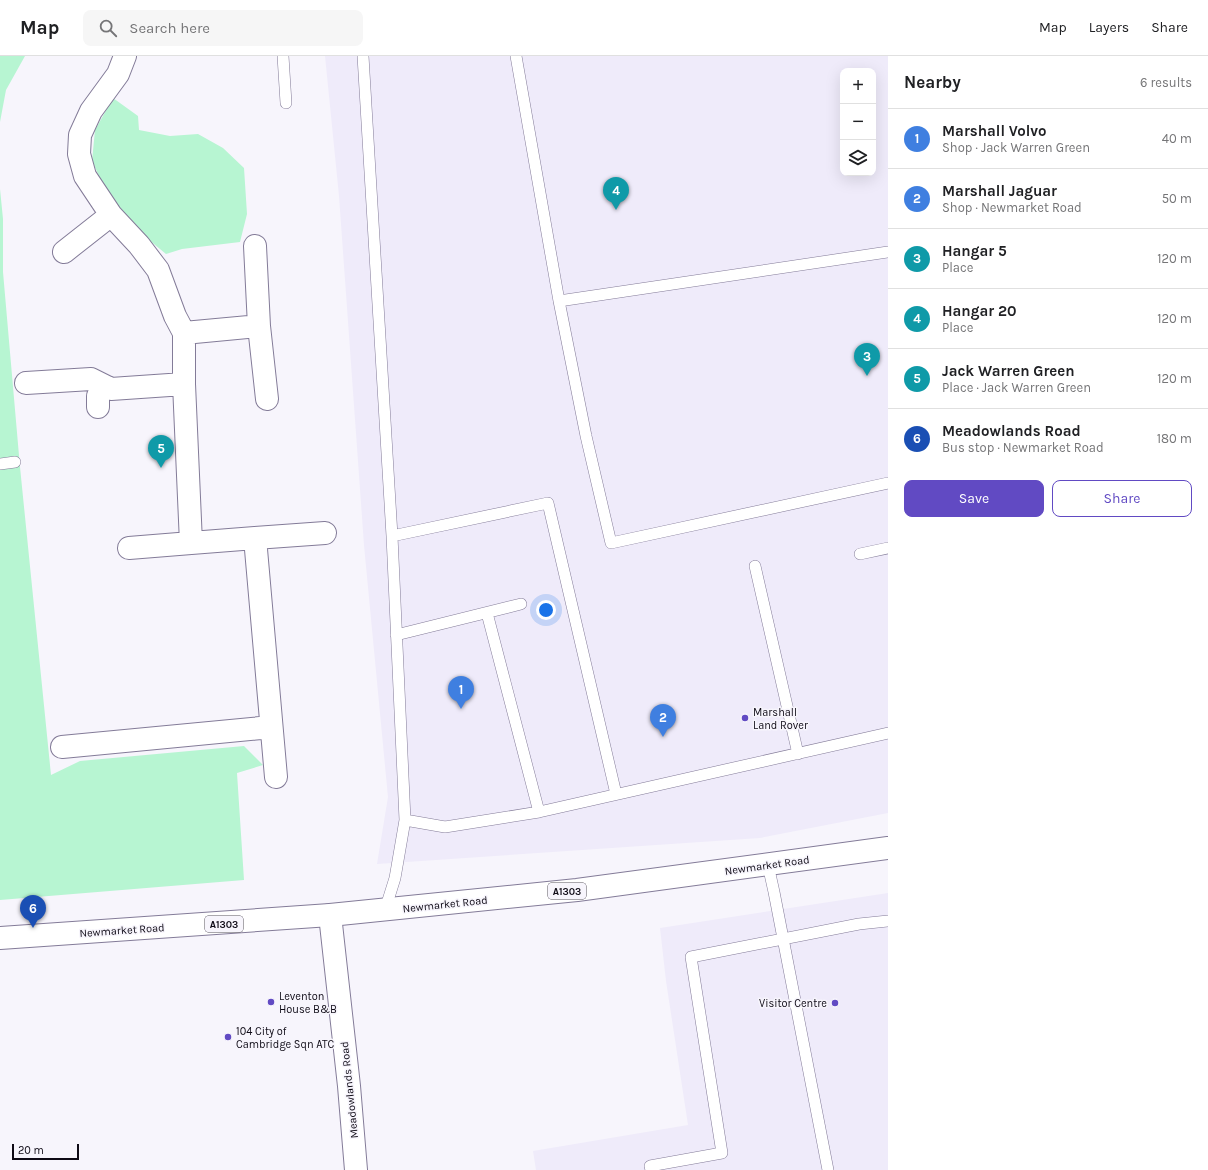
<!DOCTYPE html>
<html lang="en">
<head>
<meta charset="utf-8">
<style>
  :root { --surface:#fff; --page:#f6f6f6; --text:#202124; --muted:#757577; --line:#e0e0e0; --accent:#614ac3 }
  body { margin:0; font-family:Karla,sans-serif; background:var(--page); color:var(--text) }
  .controls { position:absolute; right:12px; top:12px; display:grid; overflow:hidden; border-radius:8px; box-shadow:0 4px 16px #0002 }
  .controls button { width:36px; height:36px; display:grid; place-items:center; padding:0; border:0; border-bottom:1px solid var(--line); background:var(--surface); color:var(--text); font:20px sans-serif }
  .scale { position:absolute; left:12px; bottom:10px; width:67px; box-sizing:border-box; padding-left:4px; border:2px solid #0e0a15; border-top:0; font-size:11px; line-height:14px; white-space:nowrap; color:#0e0a15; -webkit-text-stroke:3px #f7f5fc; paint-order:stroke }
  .you { position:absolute; left:546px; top:554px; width:14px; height:14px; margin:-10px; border:3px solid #fff; border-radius:50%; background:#1a73e8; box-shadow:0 0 0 6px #1a73e833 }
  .badge { display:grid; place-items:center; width:26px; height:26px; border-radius:50%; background:var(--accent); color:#fff; font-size:13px; font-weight:700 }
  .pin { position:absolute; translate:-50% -33px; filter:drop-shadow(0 1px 2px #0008) }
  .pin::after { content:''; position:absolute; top:21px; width:14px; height:12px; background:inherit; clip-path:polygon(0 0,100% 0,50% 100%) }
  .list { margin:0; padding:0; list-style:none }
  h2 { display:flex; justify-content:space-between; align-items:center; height:52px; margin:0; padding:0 16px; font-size:17px }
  h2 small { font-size:13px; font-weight:400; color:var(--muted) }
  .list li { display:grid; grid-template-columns:26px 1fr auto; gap:12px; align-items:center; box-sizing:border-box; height:60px; padding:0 16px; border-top:1px solid var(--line) }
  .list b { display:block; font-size:15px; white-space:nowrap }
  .list p { margin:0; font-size:13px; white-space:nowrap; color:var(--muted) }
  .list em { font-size:13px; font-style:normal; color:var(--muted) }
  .actions { display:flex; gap:8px; padding:12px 16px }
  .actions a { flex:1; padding:9px 0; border:1px solid var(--accent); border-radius:8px; text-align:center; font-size:14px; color:var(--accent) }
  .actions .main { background:var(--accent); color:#fff }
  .icon { flex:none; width:22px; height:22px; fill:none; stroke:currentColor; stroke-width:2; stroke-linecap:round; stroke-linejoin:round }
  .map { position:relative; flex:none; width:888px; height:1114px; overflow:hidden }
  header { display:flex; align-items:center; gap:24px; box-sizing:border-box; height:56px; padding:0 20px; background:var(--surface); border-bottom:1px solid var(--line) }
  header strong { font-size:19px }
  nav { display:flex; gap:22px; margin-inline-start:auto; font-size:14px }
  .search { width:280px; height:36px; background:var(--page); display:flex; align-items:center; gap:10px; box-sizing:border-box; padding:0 14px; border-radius:8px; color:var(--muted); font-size:15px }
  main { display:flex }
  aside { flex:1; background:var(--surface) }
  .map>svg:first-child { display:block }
</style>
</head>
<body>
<header>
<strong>Map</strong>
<div class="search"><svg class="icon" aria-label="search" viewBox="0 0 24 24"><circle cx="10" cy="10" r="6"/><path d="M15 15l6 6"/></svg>Search here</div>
<nav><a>Map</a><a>Layers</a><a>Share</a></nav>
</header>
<main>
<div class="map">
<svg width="888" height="1114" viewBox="0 0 888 1114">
  <rect width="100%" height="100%" fill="#f7f5fc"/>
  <!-- built -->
  <path fill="#efebfa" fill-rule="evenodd" d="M325 0H888V757L760 782 377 808 388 741 364 489 339 140ZM843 15H873V117H843Z
    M888 837V1114H536L533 1095 688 1069 666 925 660 872Z"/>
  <!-- green -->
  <path fill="#b7f5d2" d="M0 0H25L6 34 0 66Z
    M113 42 138 60 139 74 170 80 198 78 223 92 244 112 247 158 240 186 182 193 166 198 137 174 121 157 104 131 92 105 95 74Z
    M0 133 3 163V216L20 411 51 719 80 705 244 690 263 709 237 717 244 824 0 844Z"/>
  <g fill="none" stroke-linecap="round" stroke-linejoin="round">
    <defs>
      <path id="lane" d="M283 0 286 47
        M363 0 392 480 405 764 445 771 539 756 888 677
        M516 0 559 245 586 380 611 487 888 427
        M559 245 888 196
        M0 408 15 406
        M392 480 548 447 616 738
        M860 498 888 492
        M755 510 798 698
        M487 557 539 756
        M396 579 521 548
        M768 809 774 836 828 1114
        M385 854 395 822 405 764
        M651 1114 650 1110 722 1097 691 901 859 868 888 865"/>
      <path id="street" d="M125 0 118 18 91 55 80 79 79 98 85 120 111 159 139 189 158 214 175 260 184 277V328L191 487 255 482 276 721
        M64 196 111 159
        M259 270 267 343
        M184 277 259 270 255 190
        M26 327 91 323 111 333 184 328
        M98 351V340L103 329
        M255 482 325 477
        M129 492 191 487
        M62 691 271 671
        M330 859 349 1030 356 1114"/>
      <path id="primary" d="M0 882 330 859 577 834 888 792"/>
    </defs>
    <!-- lane casing -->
    <use href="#lane" stroke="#837b98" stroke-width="12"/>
    <!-- street casing -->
    <use href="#street" stroke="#837b98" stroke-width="24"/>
    <!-- primary casing -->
    <use href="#primary" stroke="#837b98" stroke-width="24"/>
    <!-- lane -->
    <use href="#lane" stroke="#fff" stroke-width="11"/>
    <!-- street -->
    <use href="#street" stroke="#fff" stroke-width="22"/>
    <!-- primary -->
    <use href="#primary" stroke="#fff" stroke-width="22"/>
  </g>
  <!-- markers -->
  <g fill="#614ac3" stroke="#f7f5fc" stroke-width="1.5">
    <circle cx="745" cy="662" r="4"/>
    <circle cx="271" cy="946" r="4"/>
    <circle cx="835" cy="947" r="4"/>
    <circle cx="228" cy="981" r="4"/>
  </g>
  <g text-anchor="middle" stroke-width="3" stroke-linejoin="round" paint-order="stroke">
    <!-- shield labels -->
    <g fill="#f7f5fc" stroke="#54505a" stroke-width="1">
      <rect x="548" y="827" width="38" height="16" rx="3"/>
      <rect x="205" y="860" width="38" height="16" rx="3"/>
    </g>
    <g font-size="10" font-weight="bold" fill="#0e0a15">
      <text x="567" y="839">A1303</text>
      <text x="224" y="872">A1303</text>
    </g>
    <!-- poi labels -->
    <g font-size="11" fill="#0e0a15" stroke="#f7f5fc" text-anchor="start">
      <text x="753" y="660">Marshall<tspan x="753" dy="13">Land Rover</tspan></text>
      <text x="279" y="944">Leventon<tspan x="279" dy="13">House B&amp;B</tspan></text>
      <text x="827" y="951" text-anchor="end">Visitor Centre</text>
      <text x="236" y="979">104 City of<tspan x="236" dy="13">Cambridge Sqn ATC</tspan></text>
    </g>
    <!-- street labels -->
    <g font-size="11" fill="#0e0a15" stroke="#f7f5fc">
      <text transform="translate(767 809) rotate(-8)" y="4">Newmarket Road</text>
      <text transform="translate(445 848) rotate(-6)" y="4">Newmarket Road</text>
      <text transform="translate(122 874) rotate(-4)" y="4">Newmarket Road</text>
      <text transform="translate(349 1034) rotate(-96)" y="4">Meadowlands Road</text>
    </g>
  </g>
</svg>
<div class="controls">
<button>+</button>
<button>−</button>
<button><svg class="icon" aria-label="layers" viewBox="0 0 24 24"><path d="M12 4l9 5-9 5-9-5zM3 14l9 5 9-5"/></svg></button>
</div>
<div class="scale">20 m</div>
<div class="you"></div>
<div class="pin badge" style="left:461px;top:653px;background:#3f7fe0">1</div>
<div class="pin badge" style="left:663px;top:681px;background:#3f7fe0">2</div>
<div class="pin badge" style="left:867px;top:320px;background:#0f9aa8">3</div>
<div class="pin badge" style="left:616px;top:154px;background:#0f9aa8">4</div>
<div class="pin badge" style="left:161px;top:412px;background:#0f9aa8">5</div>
<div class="pin badge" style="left:33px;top:872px;background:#1a4fb4">6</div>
</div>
<aside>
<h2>Nearby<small>6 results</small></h2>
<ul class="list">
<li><span class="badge" style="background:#3f7fe0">1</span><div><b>Marshall Volvo</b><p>Shop · Jack Warren Green</p></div><em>40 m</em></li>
<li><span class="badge" style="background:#3f7fe0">2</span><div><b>Marshall Jaguar</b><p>Shop · Newmarket Road</p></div><em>50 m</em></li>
<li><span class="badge" style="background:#0f9aa8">3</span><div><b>Hangar 5</b><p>Place</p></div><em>120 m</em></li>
<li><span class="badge" style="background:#0f9aa8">4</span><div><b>Hangar 20</b><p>Place</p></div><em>120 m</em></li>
<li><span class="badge" style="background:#0f9aa8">5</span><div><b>Jack Warren Green</b><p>Place · Jack Warren Green</p></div><em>120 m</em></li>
<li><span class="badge" style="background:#1a4fb4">6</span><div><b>Meadowlands Road</b><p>Bus stop · Newmarket Road</p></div><em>180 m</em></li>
</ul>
<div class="actions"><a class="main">Save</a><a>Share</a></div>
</aside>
</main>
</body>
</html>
